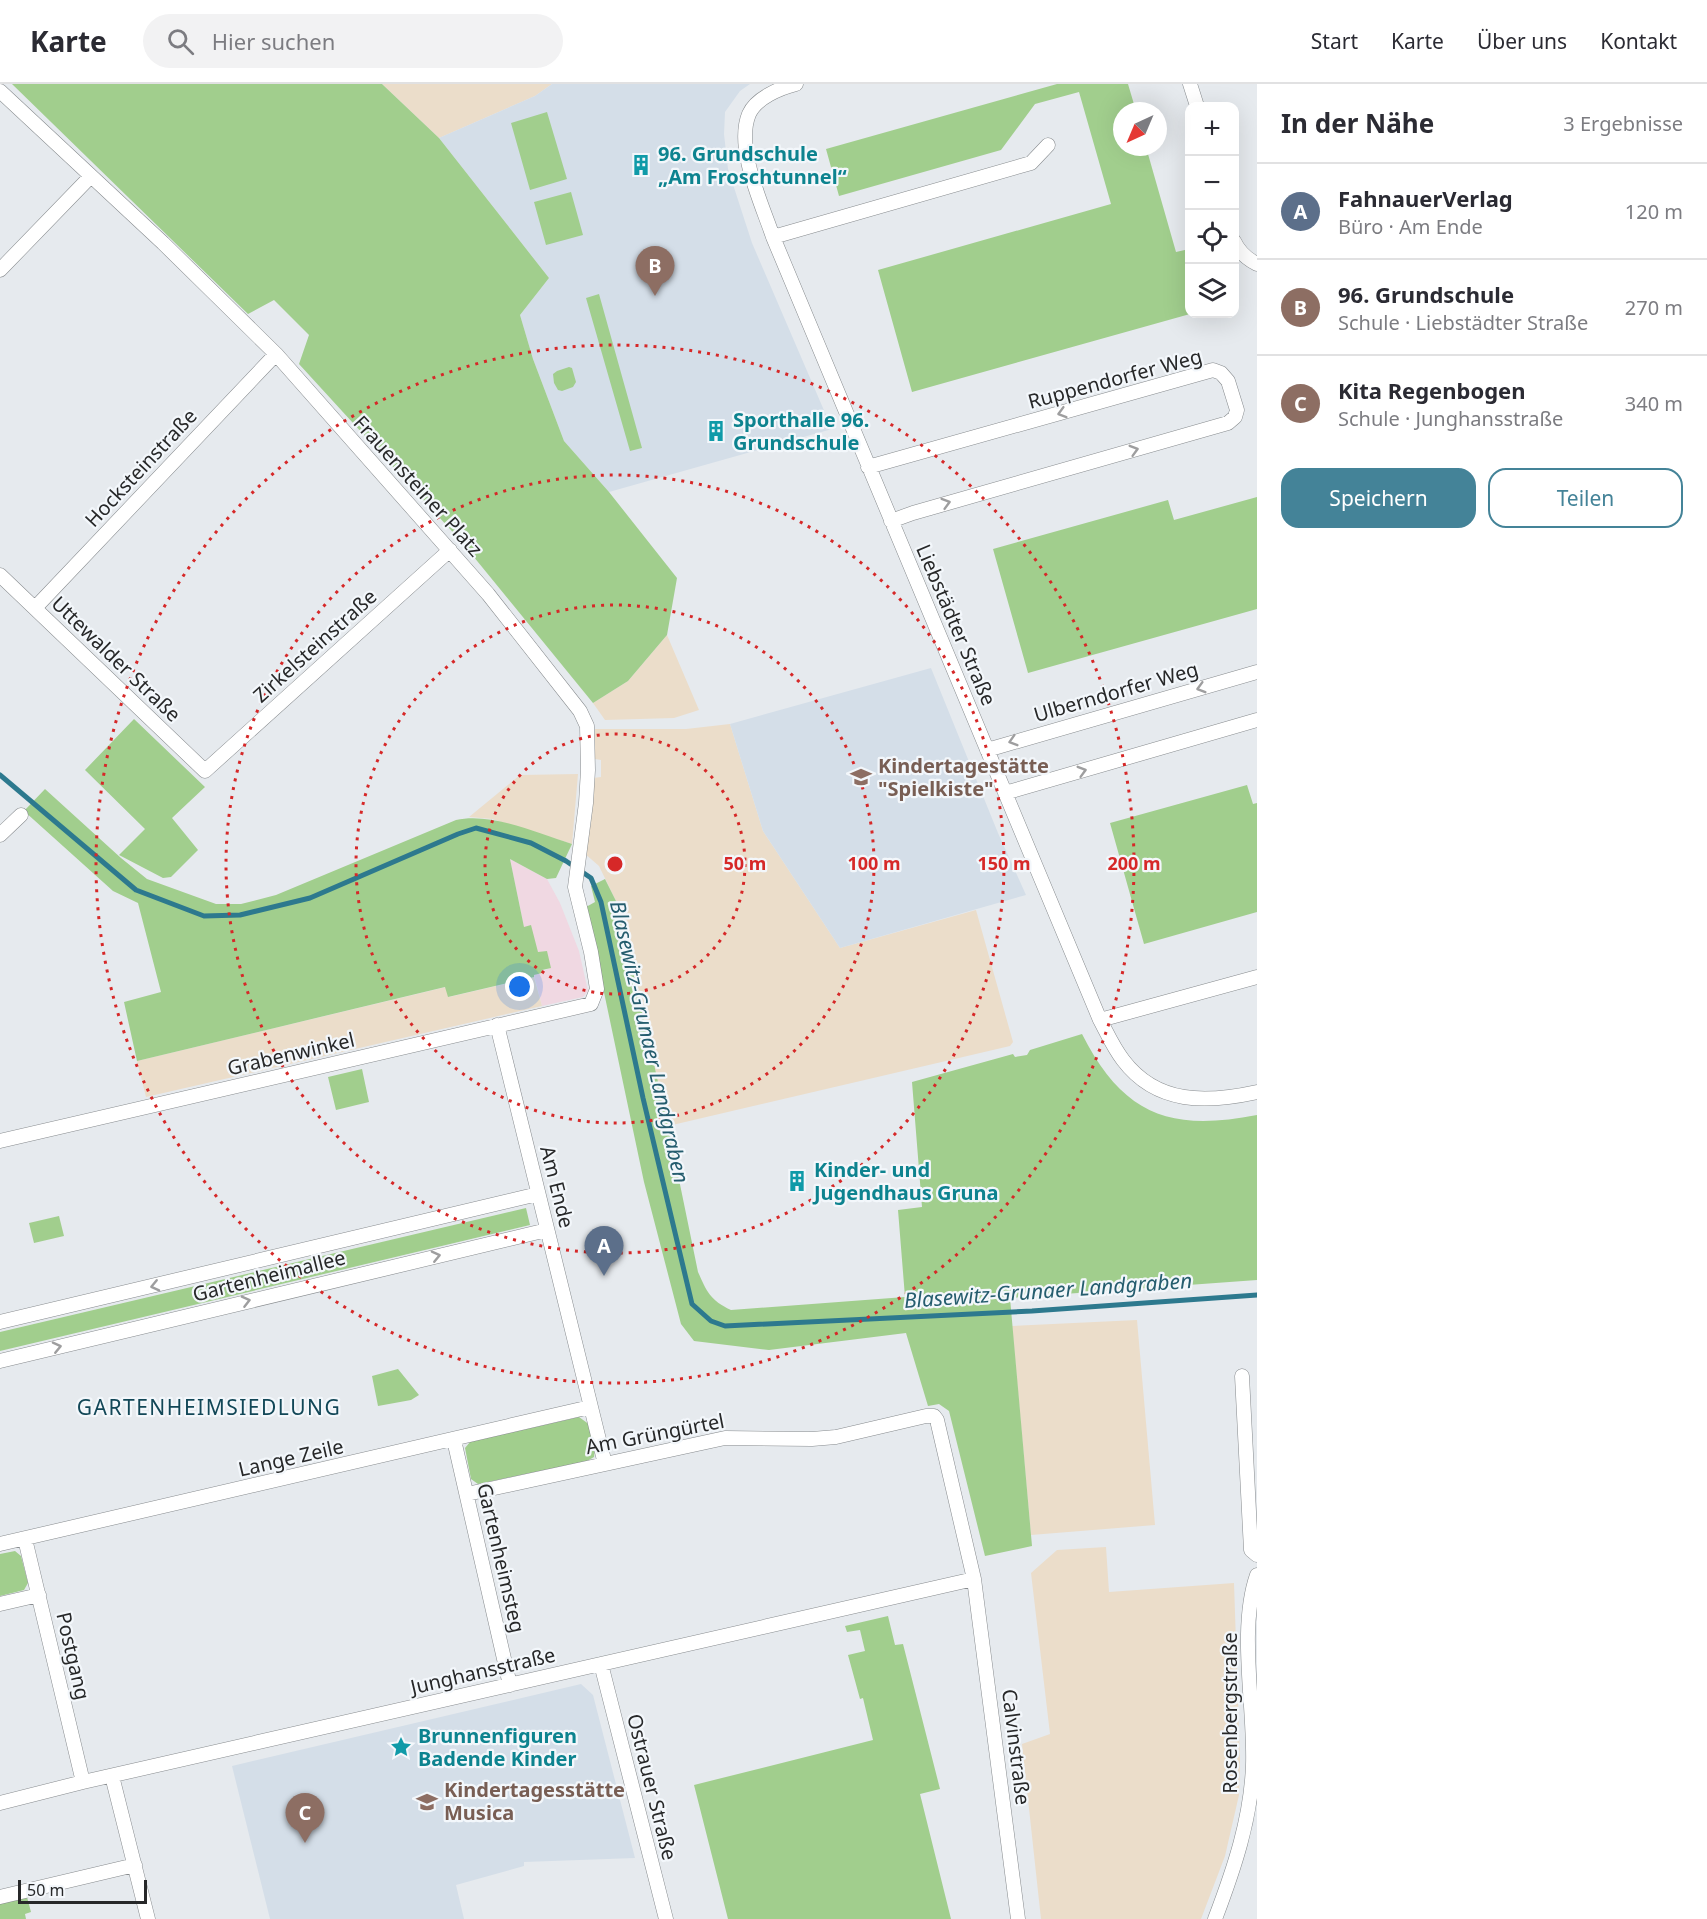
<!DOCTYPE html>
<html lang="de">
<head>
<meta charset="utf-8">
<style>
  :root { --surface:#fff; --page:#f2f2f3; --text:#2b2b33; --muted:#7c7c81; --line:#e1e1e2; --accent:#448398 }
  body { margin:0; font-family:"Noto Sans",sans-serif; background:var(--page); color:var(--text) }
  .controls { position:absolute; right:18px; top:18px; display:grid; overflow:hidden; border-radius:12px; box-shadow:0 6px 24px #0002 }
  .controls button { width:54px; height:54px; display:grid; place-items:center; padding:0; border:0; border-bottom:2px solid var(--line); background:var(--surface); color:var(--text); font:30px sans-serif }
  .compass { position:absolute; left:1113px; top:18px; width:54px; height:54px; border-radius:50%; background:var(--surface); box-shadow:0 6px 24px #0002; rotate:224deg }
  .scale { position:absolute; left:18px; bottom:15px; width:129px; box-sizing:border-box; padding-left:6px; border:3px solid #272829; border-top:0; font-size:16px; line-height:21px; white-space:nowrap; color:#272829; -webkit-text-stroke:4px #f3f7fb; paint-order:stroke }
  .you { position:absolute; left:520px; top:903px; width:21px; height:21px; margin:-15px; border:4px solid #fff; border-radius:50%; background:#1a73e8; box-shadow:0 0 0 9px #1a73e833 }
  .badge { display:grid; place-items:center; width:39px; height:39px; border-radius:50%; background:var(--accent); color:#fff; font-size:20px; font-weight:700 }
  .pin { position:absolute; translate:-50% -50px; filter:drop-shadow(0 2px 3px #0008) }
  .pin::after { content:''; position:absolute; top:32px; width:21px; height:18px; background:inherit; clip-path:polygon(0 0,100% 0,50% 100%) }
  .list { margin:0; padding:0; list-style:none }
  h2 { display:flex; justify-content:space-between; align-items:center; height:78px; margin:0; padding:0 24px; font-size:26px }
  h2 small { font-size:20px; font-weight:400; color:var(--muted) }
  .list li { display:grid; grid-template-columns:39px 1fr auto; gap:18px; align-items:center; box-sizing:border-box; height:96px; padding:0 24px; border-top:2px solid var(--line) }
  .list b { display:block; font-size:22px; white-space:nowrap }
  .list p { margin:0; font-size:20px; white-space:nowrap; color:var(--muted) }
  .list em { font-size:20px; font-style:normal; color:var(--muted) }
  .actions { display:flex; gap:12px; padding:18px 24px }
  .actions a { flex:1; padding:14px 0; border:2px solid var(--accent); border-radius:18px; text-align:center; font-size:21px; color:var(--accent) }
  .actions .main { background:var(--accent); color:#fff }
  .icon { flex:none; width:33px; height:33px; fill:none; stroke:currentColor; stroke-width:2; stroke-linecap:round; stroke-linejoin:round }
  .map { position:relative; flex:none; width:1257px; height:1835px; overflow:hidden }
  header { display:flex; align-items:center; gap:36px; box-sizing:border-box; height:84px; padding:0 30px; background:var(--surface); border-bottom:2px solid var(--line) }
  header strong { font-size:28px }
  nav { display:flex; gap:33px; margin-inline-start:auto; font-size:21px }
  .search { width:420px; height:54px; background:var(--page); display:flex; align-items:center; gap:15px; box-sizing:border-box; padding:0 21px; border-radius:33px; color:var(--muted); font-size:22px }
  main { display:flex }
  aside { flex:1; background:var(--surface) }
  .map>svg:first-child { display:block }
</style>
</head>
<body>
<header>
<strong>Karte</strong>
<div class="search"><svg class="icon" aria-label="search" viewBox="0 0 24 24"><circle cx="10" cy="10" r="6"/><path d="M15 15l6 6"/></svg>Hier suchen</div>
<nav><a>Start</a><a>Karte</a><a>Über uns</a><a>Kontakt</a></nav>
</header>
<main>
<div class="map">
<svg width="1257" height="1835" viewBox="0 0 1257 1835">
  <rect width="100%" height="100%" fill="#e6eaee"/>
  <!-- commercial -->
  <path fill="#f0d8e2" d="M510 775 547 795 560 819 579 867 588 907 583 913 542 922 534 891 550 884 538 869 524 843Z"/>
  <!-- industrial -->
  <path fill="#ebddca" d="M382 0H552L535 12 439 54Z
    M667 551 699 626 674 634 605 636 593 619 628 597Z
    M730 640 763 747 840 864 976 826 1013 958 1010 962 668 1042 618 821 599 782 584 769 591 739 593 694 601 693V676L595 675V645H686Z
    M578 690 572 760 492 735 469 733 520 691Z
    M534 893 542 922 146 1013 137 977 446 903 449 913Z
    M1137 1236 1155 1441 1031 1451 1012 1242Z
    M1106 1463 1109 1508 1234 1499 1240 1677 1239 1711 1225 1772 1201 1835H1041L1022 1660 1050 1650 1031 1489 1057 1466Z"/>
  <!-- built -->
  <path fill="#d4dee8" d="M552 0H750L740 7 725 28 724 50 728 85 752 159 832 345 609 408 564 357 533 275 520 231 549 194 439 54 535 12Z
    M931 584 998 749 1026 811 840 864 763 747 730 640Z
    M581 1600 593 1611 635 1774 524 1778V1782L456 1801 464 1835H270L232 1682Z"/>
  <!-- green -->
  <path fill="#a1ce8d" d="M12 0H382L439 54 549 194 520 231 533 275 564 357 609 408 677 494 667 551 628 597 593 619 460 456 299 280 309 251 274 216 248 230Z
    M1057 0H1128L1136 27H1122V63H1146L1176 168 1189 165 1190 230 912 308 878 186 1111 120 1079 8 1035 20 1001 66 839 112 826 65Z
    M547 28 567 95 530 106 511 39Z
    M571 108 583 151 546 161 534 118Z
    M599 210 642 364 630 367 586 214Z
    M569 283 572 284 576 298 573 303 562 307 558 306 554 299 553 290 557 287Z
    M1257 413V525L1028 589 993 465 1168 416 1174 436Z
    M134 635 205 703 172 734 198 766 171 793 163 794 119 771 145 745 85 686Z
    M1247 701 1253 720 1257 719V828L1144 860 1110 739Z
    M45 705 121 774 147 795 216 820H241L276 811 456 736C491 728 537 749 572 760L556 794 547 795 510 775 524 843 531 841 538 868 547 867 551 884 542 886V889L534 891V893L448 913 445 903 137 977 124 918 161 908 138 819 113 807 24 727Z
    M605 795 618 821 668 1042 698 1188C707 1208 710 1216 731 1226L905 1213 898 1126 922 1123 912 998 1013 970 1015 973 1027 971 1030 966 1082 950C1123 1031 1170 1048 1257 1031V1196L1010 1214 1032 1462 985 1472 949 1327 939 1320 928 1322 906 1249 769 1266 694 1257 681 1240 644 1098 586 823 595 818 591 802Z
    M362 985 369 1018 336 1026 328 993Z
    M526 1124 530 1141 0 1267V1248Z
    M59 1132 64 1152 34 1159 29 1139Z
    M398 1285 419 1311 411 1316 378 1322 372 1292Z
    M579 1333 590 1341 595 1365 594 1373 587 1377 478 1400 471 1395 465 1364 470 1358Z
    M15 1467 21 1472 28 1499 24 1506 0 1512V1470Z
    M888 1532 895 1561 903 1560 940 1705 920 1710 951 1835H728L694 1701 873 1656 863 1614 860 1615 848 1571 865 1567 860 1546 847 1548 845 1542Z
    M27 1813 31 1828 25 1830 26 1835H0V1819Z"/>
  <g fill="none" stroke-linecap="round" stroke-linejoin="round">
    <!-- stream -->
    <path stroke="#2d798e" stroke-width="5" d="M0 691 136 806 204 832 240 831 310 814 458 750 476 744 531 759 566 777 591 794 601 818 643 1014 692 1220 711 1237 725 1242 1032 1227 1257 1211"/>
    <defs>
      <path id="minor" d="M796 0C780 4 756 14 749 30 735 64 762 120 773 153L1100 936C1107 949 1113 963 1123 976 1157 1021 1207 1019 1257 1008
        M1190 0 1197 22
        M0 7 163 159 276 270 488 510 580 627 587 642 588 686 586 719 575 803 591 868 597 905 591 920 0 1057
        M773 153 1031 79 1048 61
        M1234 157C1239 168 1247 175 1257 180
        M0 186 91 92
        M868 383 1213 286 1221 289 1228 297 1237 326 1235 333 1228 339 913 429 891 437
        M0 491 205 687 450 466
        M35 524 276 270
        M987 666 1257 588
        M1005 709 1257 636
        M0 751 21 731
        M1100 936 1257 893
        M497 941 605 1380
        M0 1238 538 1110
        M0 1277 547 1146
        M1242 1292 1251 1466 1257 1471
        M454 1356 510 1601
        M467 1410 725 1354 812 1355 836 1353 926 1332H934L937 1336 974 1495 1018 1835
        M25 1455 83 1698
        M0 1460 590 1323
        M0 1520 39 1511
        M601 1580 666 1835
        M112 1692 148 1835
        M0 1719 83 1698 974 1495
        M0 1813 135 1781
        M1215 1835C1234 1785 1251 1735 1253 1681 1255 1623 1238 1545 1257 1491"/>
    </defs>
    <!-- minor casing -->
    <use href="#minor" stroke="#878b8e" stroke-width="15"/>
    <!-- minor -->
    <use href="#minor" stroke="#fff" stroke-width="14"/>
  </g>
  <!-- one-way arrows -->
  <defs><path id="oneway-chevron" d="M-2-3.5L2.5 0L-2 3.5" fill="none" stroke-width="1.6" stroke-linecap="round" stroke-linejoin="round" transform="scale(1.5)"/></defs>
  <g stroke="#9e9e9f">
    <use href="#oneway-chevron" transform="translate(1062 329) rotate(164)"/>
    <use href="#oneway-chevron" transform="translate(1134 366) rotate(-16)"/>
    <use href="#oneway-chevron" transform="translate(946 419) rotate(-16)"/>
    <use href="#oneway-chevron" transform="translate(1201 604) rotate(164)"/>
    <use href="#oneway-chevron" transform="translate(1013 657) rotate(163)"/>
    <use href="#oneway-chevron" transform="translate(1082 687) rotate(-16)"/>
    <use href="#oneway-chevron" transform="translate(436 1172) rotate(-13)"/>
    <use href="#oneway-chevron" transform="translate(155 1202) rotate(167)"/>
    <use href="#oneway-chevron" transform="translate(246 1217) rotate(-14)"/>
    <use href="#oneway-chevron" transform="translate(57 1263) rotate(-13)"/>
  </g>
  <!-- distance rings -->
  <g fill="none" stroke="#d62828" stroke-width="3" stroke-dasharray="3 6">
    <circle cx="615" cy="780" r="130"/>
    <circle cx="615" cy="780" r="259"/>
    <circle cx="615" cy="780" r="389"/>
    <circle cx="615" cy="780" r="519"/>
  </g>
  <!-- icons -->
  <defs>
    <symbol id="building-bare" viewBox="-9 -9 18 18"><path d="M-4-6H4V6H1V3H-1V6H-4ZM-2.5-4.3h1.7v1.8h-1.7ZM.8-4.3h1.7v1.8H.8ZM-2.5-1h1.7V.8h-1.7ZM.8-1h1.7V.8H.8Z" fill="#0f9aa8" stroke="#f3f7fb" stroke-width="2.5" paint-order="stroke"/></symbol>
    <symbol id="school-bare" viewBox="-9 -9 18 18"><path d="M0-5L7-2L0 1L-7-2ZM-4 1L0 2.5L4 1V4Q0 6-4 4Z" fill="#8d6e63" stroke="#f3f7fb" stroke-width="2.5" paint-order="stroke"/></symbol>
    <symbol id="sight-bare" viewBox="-9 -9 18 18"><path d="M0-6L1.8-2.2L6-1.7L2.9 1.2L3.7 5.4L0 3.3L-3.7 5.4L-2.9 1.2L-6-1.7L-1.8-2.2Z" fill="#0f9aa8" stroke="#f3f7fb" stroke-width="2.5" paint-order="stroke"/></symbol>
  </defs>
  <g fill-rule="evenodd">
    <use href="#building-bare" x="626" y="66" width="30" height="30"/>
    <use href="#building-bare" x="701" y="332" width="30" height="30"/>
    <use href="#school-bare" x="846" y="678" width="30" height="30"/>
    <use href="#building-bare" x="782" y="1082" width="30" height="30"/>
    <use href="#sight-bare" x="386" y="1648" width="30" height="30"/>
    <use href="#school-bare" x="412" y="1703" width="30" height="30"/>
  </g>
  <g text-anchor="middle" stroke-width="4.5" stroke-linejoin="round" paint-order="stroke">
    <!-- culture labels -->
    <g font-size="20" font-weight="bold" fill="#0d838f" stroke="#f3f7fb" text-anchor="start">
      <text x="658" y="77">96. Grundschule<tspan x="658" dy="23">„Am Froschtunnel“</tspan></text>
      <text x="733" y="343">Sporthalle 96.<tspan x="733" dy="23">Grundschule</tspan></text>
      <text x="814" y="1093">Kinder- und<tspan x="814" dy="23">Jugendhaus Gruna</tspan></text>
      <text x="418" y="1659">Brunnenfiguren<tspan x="418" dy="23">Badende Kinder</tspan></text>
    </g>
    <!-- street labels -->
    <g font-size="20" fill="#272829" stroke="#f3f7fb">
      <text transform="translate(1115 295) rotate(-15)" y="7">Ruppendorfer Weg</text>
      <text transform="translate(141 384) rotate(-47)" y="7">Hocksteinstraße</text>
      <text transform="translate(418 402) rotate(48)" y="7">Frauensteiner Platz</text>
      <text transform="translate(956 541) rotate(67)" y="7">Liebstädter Straße</text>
      <text transform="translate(315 562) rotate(-42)" y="7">Zirkelsteinstraße</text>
      <text transform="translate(116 575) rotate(44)" y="7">Uttewalder Straße</text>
      <text transform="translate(1116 608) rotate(-16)" y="7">Ulberndorfer Weg</text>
      <text transform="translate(291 970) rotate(-13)" y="7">Grabenwinkel</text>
      <text transform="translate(557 1103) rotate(76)" y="7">Am Ende</text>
      <text transform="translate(269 1192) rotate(-14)" y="7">Gartenheimallee</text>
      <text transform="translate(655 1350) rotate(-11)" y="7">Am Grüngürtel</text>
      <text transform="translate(291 1374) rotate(-13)" y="7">Lange Zeile</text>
      <text transform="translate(501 1474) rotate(77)" y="7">Gartenheimsteg</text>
      <text transform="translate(73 1572) rotate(77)" y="7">Postgang</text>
      <text transform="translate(483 1587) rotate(-13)" y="7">Junghansstraße</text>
      <text transform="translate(1230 1629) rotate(-90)" y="7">Rosenbergstraße</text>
      <text transform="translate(1016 1663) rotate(83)" y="7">Calvinstraße</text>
      <text transform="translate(652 1703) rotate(76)" y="7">Ostrauer Straße</text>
    </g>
    <!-- education labels -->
    <g font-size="20" font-weight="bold" fill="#785e54" stroke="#f3f7fb" text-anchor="start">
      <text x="878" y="689">Kindertagestätte<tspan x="878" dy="23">"Spielkiste"</tspan></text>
      <text x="444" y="1713">Kindertagesstätte<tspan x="444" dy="23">Musica</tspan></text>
    </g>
    <!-- water labels -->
    <g font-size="21" font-style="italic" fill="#255d6e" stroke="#f3f7fb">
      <text transform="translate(649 958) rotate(77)" y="7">Blasewitz‐Grunaer Landgraben</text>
      <text transform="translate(1048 1207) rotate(-4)" y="7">Blasewitz‐Grunaer Landgraben</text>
    </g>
    <!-- neighbourhood labels -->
    <g font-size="21" letter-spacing="1.5" fill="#124757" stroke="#f3f7fb">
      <text x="209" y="1331">GARTENHEIMSIEDLUNG</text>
    </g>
  </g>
  <circle cx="615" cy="780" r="9" fill="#d62828" stroke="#f3f7fb" stroke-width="3"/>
  <g font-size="18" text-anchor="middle" font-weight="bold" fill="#d62828" stroke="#f3f7fb" stroke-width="4.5" stroke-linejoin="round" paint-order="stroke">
    <text x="745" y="786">50 m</text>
    <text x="874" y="786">100 m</text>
    <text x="1004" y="786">150 m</text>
    <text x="1134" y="786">200 m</text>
  </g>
</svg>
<div class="controls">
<button>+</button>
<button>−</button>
<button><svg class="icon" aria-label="locate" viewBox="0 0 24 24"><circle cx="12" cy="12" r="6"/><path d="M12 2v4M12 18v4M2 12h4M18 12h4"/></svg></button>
<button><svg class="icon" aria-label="layers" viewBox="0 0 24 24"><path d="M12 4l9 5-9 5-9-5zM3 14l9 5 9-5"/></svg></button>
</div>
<svg class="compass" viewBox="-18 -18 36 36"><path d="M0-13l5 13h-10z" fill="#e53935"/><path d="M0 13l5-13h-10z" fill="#7c7c81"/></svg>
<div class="scale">50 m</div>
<div class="you"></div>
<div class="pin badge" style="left:604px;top:1192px;background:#5c6f8a">A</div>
<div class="pin badge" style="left:655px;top:212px;background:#8d6e63">B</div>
<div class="pin badge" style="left:305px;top:1759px;background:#8d6e63">C</div>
</div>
<aside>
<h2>In der Nähe<small>3 Ergebnisse</small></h2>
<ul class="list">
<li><span class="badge" style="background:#5c6f8a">A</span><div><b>FahnauerVerlag</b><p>Büro · Am Ende</p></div><em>120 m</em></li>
<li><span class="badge" style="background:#8d6e63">B</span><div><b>96. Grundschule</b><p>Schule · Liebstädter Straße</p></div><em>270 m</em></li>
<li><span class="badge" style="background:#8d6e63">C</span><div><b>Kita Regenbogen</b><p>Schule · Junghansstraße</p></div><em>340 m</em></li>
</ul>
<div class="actions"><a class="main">Speichern</a><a>Teilen</a></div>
</aside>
</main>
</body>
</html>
